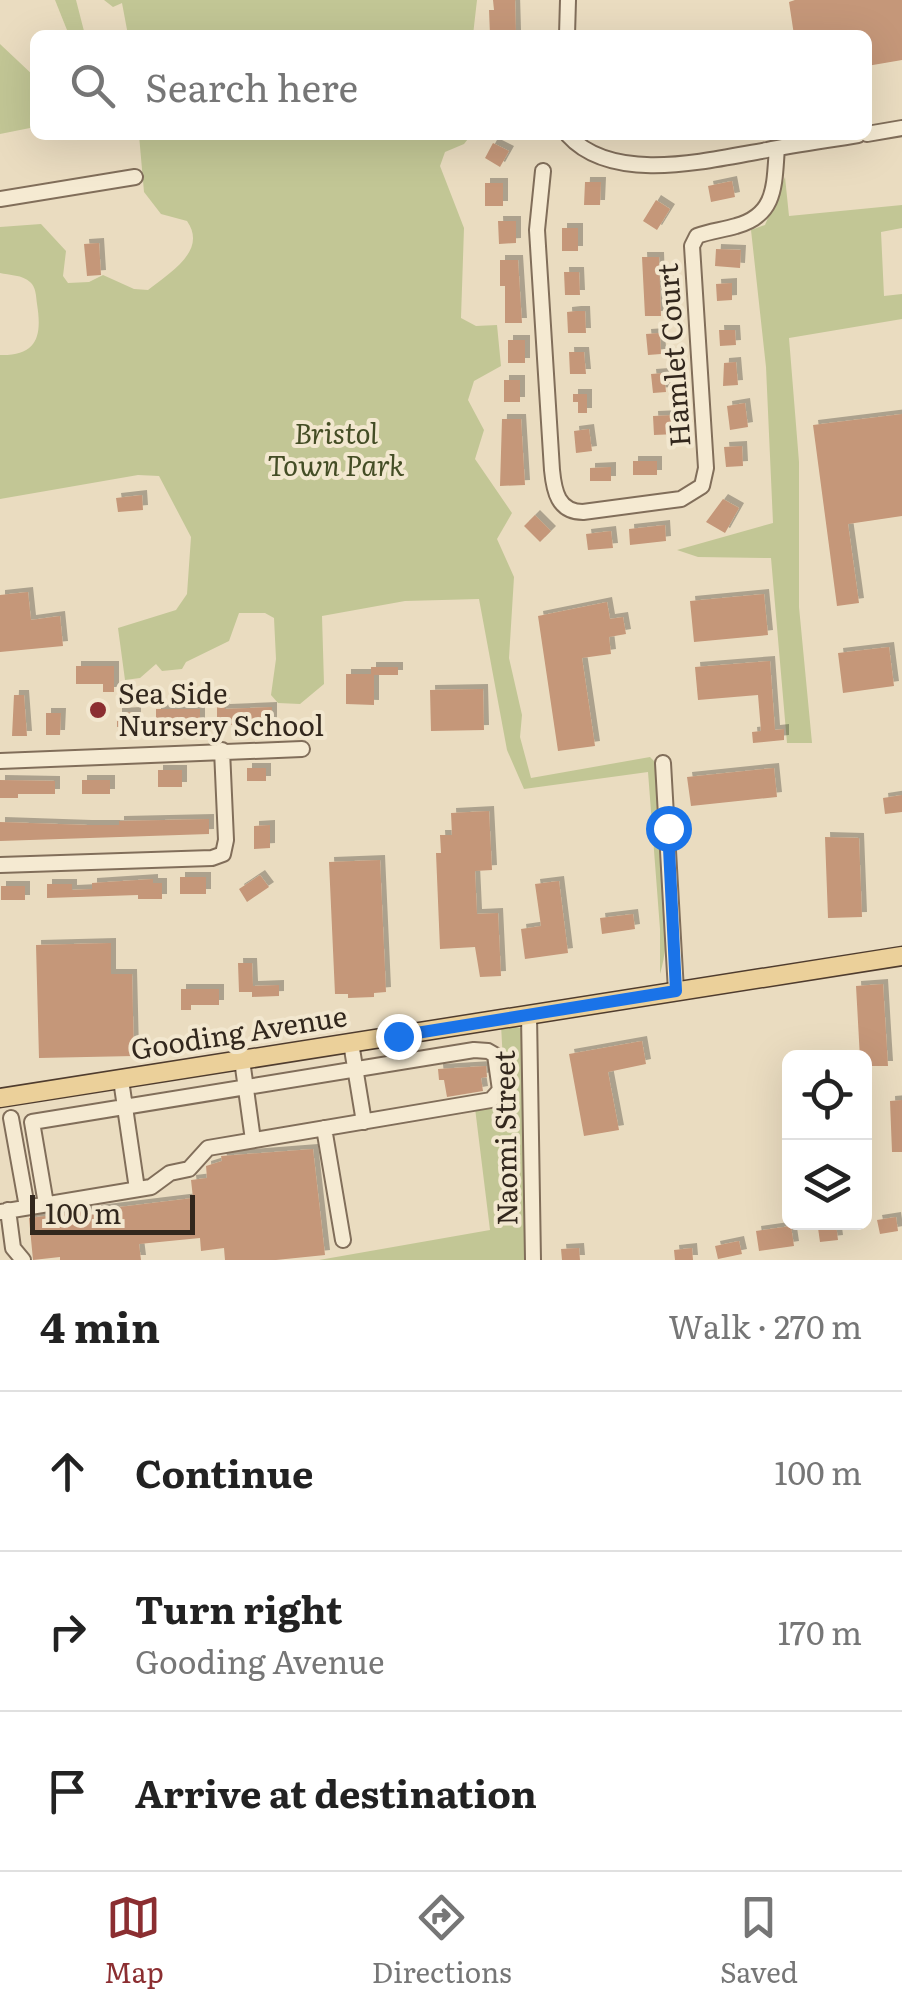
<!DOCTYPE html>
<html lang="en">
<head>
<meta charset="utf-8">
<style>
  :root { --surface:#fff; --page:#f2f2f2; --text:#222; --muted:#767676; --line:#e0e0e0; --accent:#8b2e31 }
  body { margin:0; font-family:Literata,serif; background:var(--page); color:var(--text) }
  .controls { position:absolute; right:30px; bottom:30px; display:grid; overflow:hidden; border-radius:15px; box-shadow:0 10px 40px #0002 }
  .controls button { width:90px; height:90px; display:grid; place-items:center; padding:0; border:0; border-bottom:2px solid var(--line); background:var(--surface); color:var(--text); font:50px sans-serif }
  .scale { position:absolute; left:30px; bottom:25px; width:165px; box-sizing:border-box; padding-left:10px; border:5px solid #32271d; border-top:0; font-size:28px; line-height:35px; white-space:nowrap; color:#32271d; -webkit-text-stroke:8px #f2e7cf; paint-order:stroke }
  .stop { position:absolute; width:30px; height:30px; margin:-22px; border:8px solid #1a73e8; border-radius:50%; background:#fff }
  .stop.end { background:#1a73e8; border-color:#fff; box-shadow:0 2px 10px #0008 }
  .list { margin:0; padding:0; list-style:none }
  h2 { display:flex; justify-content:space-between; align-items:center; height:130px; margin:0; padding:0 40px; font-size:42px }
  h2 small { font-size:32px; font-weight:400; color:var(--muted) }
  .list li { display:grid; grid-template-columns:65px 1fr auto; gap:30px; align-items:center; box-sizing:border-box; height:160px; padding:0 40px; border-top:2px solid var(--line) }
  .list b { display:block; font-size:38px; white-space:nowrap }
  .list p { margin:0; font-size:32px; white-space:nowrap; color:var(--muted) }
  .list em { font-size:32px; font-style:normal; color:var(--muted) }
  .icon { flex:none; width:55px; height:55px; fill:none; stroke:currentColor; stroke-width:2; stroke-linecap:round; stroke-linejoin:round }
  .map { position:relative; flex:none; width:902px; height:1260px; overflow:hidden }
  .search { position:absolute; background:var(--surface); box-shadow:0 10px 40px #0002; left:30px; right:30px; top:30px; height:110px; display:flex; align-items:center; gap:25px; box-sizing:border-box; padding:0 35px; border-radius:15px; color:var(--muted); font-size:38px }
  .sheet { height:610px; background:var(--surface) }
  nav { display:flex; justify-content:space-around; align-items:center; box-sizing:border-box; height:140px; border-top:2px solid var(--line); background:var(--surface); font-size:28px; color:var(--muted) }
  nav a { display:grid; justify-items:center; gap:5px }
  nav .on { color:var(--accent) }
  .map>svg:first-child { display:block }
</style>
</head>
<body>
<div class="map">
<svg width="902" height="1260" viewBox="0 0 902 1260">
  <defs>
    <filter id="shadow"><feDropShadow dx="5" dy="-5" stdDeviation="0" flood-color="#0004"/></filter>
  </defs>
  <rect width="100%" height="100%" fill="#eadcc0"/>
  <!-- green -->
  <path fill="#c2c695" d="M55 0H76L85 35H69Z
    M104 0H477L473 35H128L122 3 113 7Z
    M0 44 35 77V127L0 134Z
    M139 135H471L464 144 445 152 440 166 464 228 461 318 476 326 497 325 501 366 474 381 468 400 484 430 475 459 512 513 497 539 514 577 509 658 522 715 520 737 531 778 650 757 657 764C661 820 676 923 660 974V929L648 772 524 789 507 750 479 599 405 601 322 616 324 684 300 704 278 703 271 695 276 659 274 618 265 613H239L229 641 186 662 182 669 162 671 156 664 140 678 125 680 118 628 176 610 187 594 191 537 159 476 138 475 0 499V355C38 356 42 335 37 304 36 296 36 287 30 282 23 275 9 275 0 273V227L41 224 66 251 63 276 68 283 89 282 103 275 134 289 148 290C169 273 208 251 187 221L161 214 144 192Z
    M785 177 789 216 902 205V228L881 232 884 296 902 294V319L789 338 799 462V607L812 743H787L771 558 698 557 677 550 773 523 766 367 751 230 765 225Z
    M501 1025 521 1028 527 1260H319L490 1230 475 1108 505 1098Z"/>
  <!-- building -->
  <path fill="#c59779" filter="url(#shadow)" d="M493 0H515L516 35H490L489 10H494Z
    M902 0V60L867 66V35H794L789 2 795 0Z
    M493 143 509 151 500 167 485 158Z
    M732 181 735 197 711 202 708 186Z
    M585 182H601L600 205H584Z
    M485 183H503V206H485Z
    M656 200 670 209 657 230 643 221Z
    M498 221H516V243L499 244Z
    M562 228H578V251H562Z
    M99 243 101 275 87 276 84 244Z
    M716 249 741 250 740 268 715 266Z
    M642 257H659L661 316H645Z
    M500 260H518L522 323H505V286H500Z
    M564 272H579L580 295H565Z
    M732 283V300L717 301 716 284Z
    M576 311H585L586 333H568L567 312Z
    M719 330H735L736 345 720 346Z
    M660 333 661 354 648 355 646 334Z
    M508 340H525V363H508Z
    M569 352H584L586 374H570Z
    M736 362 738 385 723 386 724 363Z
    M664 373 666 392 653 393 651 374Z
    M504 380H520V402H504Z
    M573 394H587V413H578V402H573Z
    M745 403 748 427 730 430 727 406Z
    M902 414V516L848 524 859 603 837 606 813 425Z
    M676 415 677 434 654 435 653 416Z
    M502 419H521L525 485 500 486Z
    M589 429 592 451 576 453 574 431Z
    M742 446 743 466 726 467 724 447Z
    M633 461H657V475H633Z
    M611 467V481H590V468Z
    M142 495 143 510 118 512 116 498Z
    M723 499 739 508 725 533 706 522Z
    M535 515 551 531 540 542 524 526Z
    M665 525 666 541 630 545 629 529Z
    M611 531 613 548 588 550 586 534Z
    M28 592 31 620 60 616 63 646 0 652V595Z
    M764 594 768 635 694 642 690 601Z
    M607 602 610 619 623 617 626 634 609 637 611 654 582 658 595 746 558 751 538 616Z
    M889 647 894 686 843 693 838 653Z
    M770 661 775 730 784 729V740L753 743 752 732 761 731 758 695 698 700 695 667Z
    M76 666H114V692H103V684H76Z
    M371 667H398V675H374V705L346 704V674H371Z
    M483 689 484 730 431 731 430 690Z
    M14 695H24L27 736H12Z
    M217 701H225V709L272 707V724L217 725Z
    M156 709H200V726L156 727Z
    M136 712V726L117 727V713Z
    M46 713H61L60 735H46Z
    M247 768H266V781H247Z
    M774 768 777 797 691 806 687 777Z
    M158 770H182V787H158Z
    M0 780 55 781V794H18V798H0Z
    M82 780H110V794H82Z
    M902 795V812L885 814 883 798Z
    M489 811 492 870 475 871 477 914 498 913 501 976 480 977 475 947 440 949 436 853H441L440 835H452L451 813Z
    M209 819V834L0 841V822L87 825H119V821Z
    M270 825V848L254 849V826Z
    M825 837 859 838 862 917 828 918Z
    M380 860 386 992 374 993V997L348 998V994H335L329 862Z
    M260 875 269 887 247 902 239 889Z
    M180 877H206V894H180Z
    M153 879V883H162V899H138V895L47 898V884H72V890L92 889V883Z
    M559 881 568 953 525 959 521 929 541 926 535 884Z
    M1 886H25V900H1Z
    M633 914 635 929 602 934 600 918Z
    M111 943V974H132L134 1056 39 1058 36 945Z
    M238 963H252L253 986 279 985V996L252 997V992H239Z
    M883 984 888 1066H864V1058H860L856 986Z
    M181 989H219V1005H191V1010H181Z
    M642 1041 646 1064 608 1072 619 1130 584 1136 569 1054Z
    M486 1066 487 1077 481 1078 483 1091 447 1097 444 1080H439L438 1069Z
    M902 1100V1152H892L890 1101Z
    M313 1149 325 1255 276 1260H225L224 1248 201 1251 200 1238 139 1244 141 1260H60V1257L33 1260 29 1218 193 1198 191 1180 207 1178 206 1166 222 1161 221 1156Z
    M896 1217 898 1231 880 1234 877 1220Z
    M836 1225 838 1240 820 1242 818 1228Z
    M791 1226 794 1246 759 1251 756 1231Z
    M739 1241 742 1254 718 1259 715 1246Z
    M579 1248 580 1260H562L561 1249Z
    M692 1248 693 1260H675L674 1250Z"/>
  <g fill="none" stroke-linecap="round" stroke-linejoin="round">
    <defs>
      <path id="minor" d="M567 35 568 0
        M867 134 902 128
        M568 135C613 185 709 160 767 150 797 144 828 140 858 135
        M543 171 537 230 552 470C554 491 558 512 583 512L681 499 702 486 706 468 692 246 697 236C710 231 723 230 736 226 777 215 774 184 777 148
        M0 199 135 177
        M0 761 302 749
        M663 763 676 991
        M0 865 212 858 223 854 226 840 222 750
        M529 1015 533 1260
        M351 1043 364 1122
        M242 1060 253 1140
        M121 1080 137 1189
        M11 1118 27 1207
        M324 1128 343 1240
        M8 1210 13 1248 23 1260
        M0 1212 151 1187 170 1173 189 1169 208 1148 491 1100 500 1090 495 1055 488 1051 474 1050 32 1122 46 1204"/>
      <path id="major" d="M0 1098 902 956"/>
    </defs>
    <!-- minor casing -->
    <use href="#minor" stroke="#816e5a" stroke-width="18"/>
    <!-- major casing -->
    <use href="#major" stroke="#4f3c2e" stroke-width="21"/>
    <!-- minor -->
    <use href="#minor" stroke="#f5ead2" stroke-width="14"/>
    <!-- major -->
    <use href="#major" stroke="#ebd09a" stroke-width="18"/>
  </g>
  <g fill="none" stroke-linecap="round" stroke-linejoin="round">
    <!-- route -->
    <path stroke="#1a73e8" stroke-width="12" d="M398 1036 676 991 668 828"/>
  </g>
  <!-- markers -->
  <circle fill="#8b2e31" stroke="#f2e7cf" stroke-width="4" cx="98" cy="710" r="10"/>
  <g text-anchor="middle" stroke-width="8" stroke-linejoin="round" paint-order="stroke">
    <!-- street labels -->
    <g font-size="28" fill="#32271d" stroke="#f2e7cf">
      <text transform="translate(674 355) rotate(-94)" y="10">Hamlet Court</text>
      <text transform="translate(239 1033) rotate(-9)" y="10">Gooding Avenue</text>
      <text transform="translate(506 1138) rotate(-91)" y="10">Naomi Street</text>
    </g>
    <!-- park labels -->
    <g font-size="28" font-style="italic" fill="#444d25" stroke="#f2e7cf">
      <text x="336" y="444">Bristol<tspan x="336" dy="32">Town Park</tspan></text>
    </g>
    <!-- poi labels -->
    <g font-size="28" fill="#32271d" stroke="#f2e7cf" text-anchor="start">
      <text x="118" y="704">Sea Side<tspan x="118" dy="32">Nursery School</tspan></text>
    </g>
  </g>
</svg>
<div class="controls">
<button><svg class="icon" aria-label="locate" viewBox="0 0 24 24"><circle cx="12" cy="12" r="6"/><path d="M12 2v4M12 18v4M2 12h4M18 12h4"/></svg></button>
<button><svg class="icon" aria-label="layers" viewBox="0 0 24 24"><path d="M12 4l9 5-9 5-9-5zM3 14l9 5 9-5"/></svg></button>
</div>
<div class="scale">100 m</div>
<div class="stop" style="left:668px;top:828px"></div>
<div class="stop end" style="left:398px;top:1036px"></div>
<div class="search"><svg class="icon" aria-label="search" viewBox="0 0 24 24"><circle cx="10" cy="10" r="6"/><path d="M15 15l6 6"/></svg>Search here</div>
</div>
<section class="sheet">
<h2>4 min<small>Walk · 270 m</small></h2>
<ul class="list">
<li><svg class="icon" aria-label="ahead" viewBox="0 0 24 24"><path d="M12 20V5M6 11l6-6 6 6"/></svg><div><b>Continue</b></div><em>100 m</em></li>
<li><svg class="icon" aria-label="right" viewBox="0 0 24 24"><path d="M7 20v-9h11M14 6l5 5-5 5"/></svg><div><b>Turn right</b><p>Gooding Avenue</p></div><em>170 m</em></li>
<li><svg class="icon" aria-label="arrive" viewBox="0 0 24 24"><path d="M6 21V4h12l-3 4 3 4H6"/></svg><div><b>Arrive at destination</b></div></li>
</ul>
</section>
<nav>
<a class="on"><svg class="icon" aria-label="map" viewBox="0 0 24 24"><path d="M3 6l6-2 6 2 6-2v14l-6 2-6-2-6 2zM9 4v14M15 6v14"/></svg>Map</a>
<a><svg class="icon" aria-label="directions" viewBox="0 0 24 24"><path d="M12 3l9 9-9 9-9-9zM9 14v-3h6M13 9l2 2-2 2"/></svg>Directions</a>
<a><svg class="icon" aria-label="saved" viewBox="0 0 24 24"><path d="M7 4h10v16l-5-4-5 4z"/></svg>Saved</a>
</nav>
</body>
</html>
